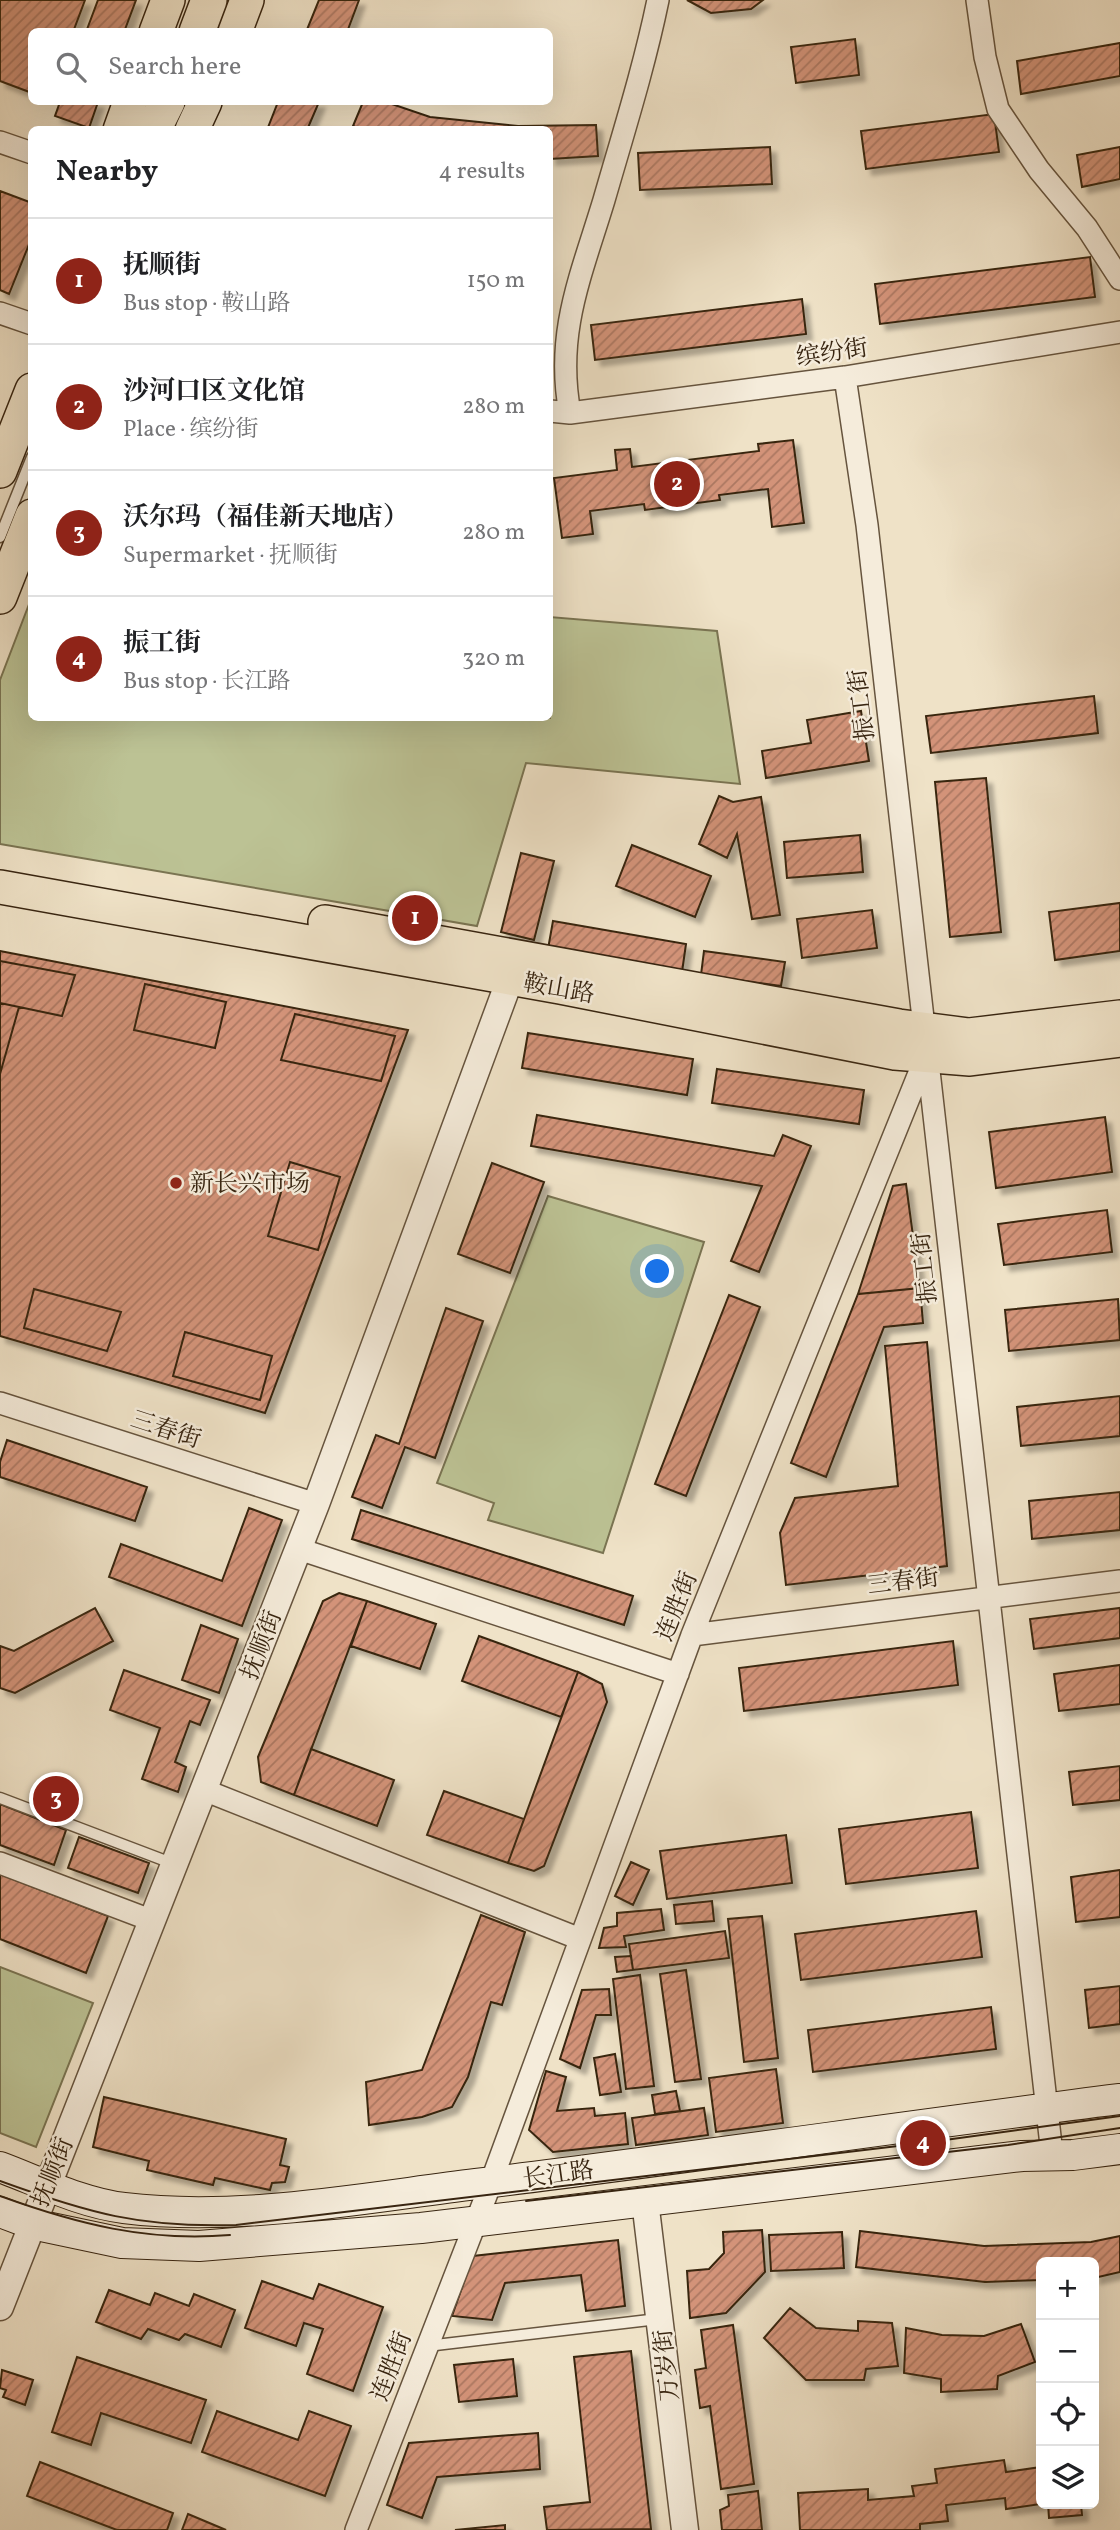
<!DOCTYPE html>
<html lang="en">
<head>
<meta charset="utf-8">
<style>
  :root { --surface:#fff; --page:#f6f6f6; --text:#202124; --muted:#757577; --line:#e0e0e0; --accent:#8f2418 }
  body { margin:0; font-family:Vollkorn,"Noto Serif SC",serif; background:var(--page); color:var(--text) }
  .controls { position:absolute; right:21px; bottom:21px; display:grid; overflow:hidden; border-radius:10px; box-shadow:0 7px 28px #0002 }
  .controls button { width:63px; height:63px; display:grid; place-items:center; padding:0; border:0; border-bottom:2px solid var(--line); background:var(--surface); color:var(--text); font:35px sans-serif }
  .you { position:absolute; left:658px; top:1272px; width:24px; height:24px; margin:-18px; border:5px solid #fff; border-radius:50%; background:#1a73e8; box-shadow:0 0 0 10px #1a73e833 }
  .badge { display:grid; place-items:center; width:46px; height:46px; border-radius:50%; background:var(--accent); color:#fff; font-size:23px; font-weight:700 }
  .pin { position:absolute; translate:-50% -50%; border:4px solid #fff; box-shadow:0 2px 7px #0006 }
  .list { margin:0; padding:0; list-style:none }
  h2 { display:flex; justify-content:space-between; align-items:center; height:91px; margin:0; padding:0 28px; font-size:30px }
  h2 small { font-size:23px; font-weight:400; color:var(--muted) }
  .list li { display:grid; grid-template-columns:46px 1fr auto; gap:21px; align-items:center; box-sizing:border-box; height:126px; padding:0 28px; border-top:2px solid var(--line) }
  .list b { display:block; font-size:26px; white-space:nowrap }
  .list p { margin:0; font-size:23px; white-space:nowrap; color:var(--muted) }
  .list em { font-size:23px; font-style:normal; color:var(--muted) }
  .icon { flex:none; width:38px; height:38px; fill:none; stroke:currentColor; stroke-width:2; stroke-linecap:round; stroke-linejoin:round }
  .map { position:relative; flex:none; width:1120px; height:2530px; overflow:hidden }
  .search { position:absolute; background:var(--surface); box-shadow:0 7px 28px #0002; left:28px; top:28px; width:525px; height:77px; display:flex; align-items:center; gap:18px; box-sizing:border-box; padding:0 24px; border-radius:10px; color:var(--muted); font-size:26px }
  .panel { position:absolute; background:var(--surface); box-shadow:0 7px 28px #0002; left:28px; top:126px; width:525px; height:595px; border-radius:10px }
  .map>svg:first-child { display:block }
</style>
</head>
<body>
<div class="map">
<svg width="1120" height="2530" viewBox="0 0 1120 2530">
  <defs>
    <pattern id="building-hatch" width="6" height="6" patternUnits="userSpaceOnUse" patternTransform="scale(1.75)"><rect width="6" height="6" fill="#d39379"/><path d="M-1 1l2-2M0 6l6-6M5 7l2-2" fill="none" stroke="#ac7862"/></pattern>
    <filter id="shadow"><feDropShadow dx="6" dy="6" stdDeviation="2" flood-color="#0004"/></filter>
  </defs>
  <rect width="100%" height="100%" fill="#efe2c7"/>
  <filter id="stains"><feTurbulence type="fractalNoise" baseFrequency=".00286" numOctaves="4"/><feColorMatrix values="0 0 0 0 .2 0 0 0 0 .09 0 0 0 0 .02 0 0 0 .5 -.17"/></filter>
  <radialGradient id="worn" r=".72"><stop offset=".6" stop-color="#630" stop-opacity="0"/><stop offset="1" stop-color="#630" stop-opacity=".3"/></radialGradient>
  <!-- green -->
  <path fill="#bcc294" stroke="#7a7452" stroke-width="2" d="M31 599 32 718H550V617L717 631 740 784 526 763 477 926 0 844V680Z
    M548 1196 704 1242 603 1553 488 1520 494 1503 437 1483Z
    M0 1967 93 2003 36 2147 0 2133Z"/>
  <!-- building -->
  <path fill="url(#building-hatch)" stroke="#382511" stroke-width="2" filter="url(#shadow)" d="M0 0H85L73 32H32V93L0 81Z
    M98 0H136L124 32H86Z
    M319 0H359L347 32H306Z
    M687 0H763L751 9 711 13Z
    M855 39 859 75 796 83 791 47Z
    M1120 43V76L1021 94 1017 61Z
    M60 102H98L89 128 55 116Z
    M278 102H319L307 130H267Z
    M363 102H386L430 117 518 126 596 125 598 156 550 159V130H363L353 126Z
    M994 114 999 152 866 169 861 131Z
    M770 147 772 184 640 190 638 153Z
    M1120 147V179L1082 187 1077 155Z
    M0 191 32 203V237L9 294 0 290Z
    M1090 257 1095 297 880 324 875 284Z
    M802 299 806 334 595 360 591 325Z
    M793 440 804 523 772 527 768 489 719 495 720 500 645 510 644 504 590 511 593 534 562 538 554 478 617 470 615 450 630 449 632 467 759 451 758 444Z
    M1094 696 1098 733 931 753 926 716Z
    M861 711 869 761 766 778 762 751 811 743 807 720Z
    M986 778 1001 932 950 937 935 782Z
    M719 796 733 802 761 797 780 915 752 919 737 834 727 858 699 844Z
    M860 835 863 872 787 878 784 842Z
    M632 845 711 876 695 917 616 886Z
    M521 853 554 861 534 940 501 932Z
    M1120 903V951L1055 960 1049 912Z
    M872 910 877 948 802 958 797 919Z
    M553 921 686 944 682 972 548 949Z
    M0 951 408 1030 265 1413 0 1336Z
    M704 951 785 962 781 986 701 975Z
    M0 961 75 975 62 1016 0 1003Z
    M145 984 226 1002 215 1048 134 1030Z
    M0 1003 19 1007 0 1074Z
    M295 1014 395 1036 381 1081 281 1060Z
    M528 1033 693 1059 687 1095 522 1068Z
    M717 1069 864 1090 859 1124 712 1103Z
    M537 1115 774 1156 783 1135 811 1146 759 1272 731 1261 762 1186 531 1146Z
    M1105 1117 1112 1172 996 1188 989 1132Z
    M290 1162 340 1177 318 1250 268 1236Z
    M492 1163 544 1182 510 1273 458 1254Z
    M906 1184 920 1288 858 1294 893 1186Z
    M1107 1210 1112 1252 1004 1265 998 1224Z
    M920 1288 923 1323 884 1327 826 1477 791 1463 858 1294Z
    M34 1289 121 1312 107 1351 24 1328Z
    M729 1295 760 1307 686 1496 655 1484Z
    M1118 1299 1120 1340 1009 1351 1005 1310Z
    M446 1308 483 1321 435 1458 405 1447 382 1508 352 1497 376 1435 399 1444Z
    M185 1332 272 1356 260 1400 173 1376Z
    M927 1342 947 1566 786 1585 780 1533 795 1498 898 1486 885 1346Z
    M1120 1396V1436L1021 1446 1017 1407Z
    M7 1440 147 1487 135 1521 0 1477V1462Z
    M1120 1492V1530L1032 1539 1029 1501Z
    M249 1508 282 1520 242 1626 109 1577 121 1544 222 1581Z
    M361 1510 633 1596 624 1625 352 1539Z
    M339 1593 367 1601 294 1795 261 1782 258 1757 323 1601Z
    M367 1601 436 1624 420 1669 351 1646Z
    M95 1608 113 1641 15 1693 0 1688V1646L14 1651Z
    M1120 1608V1638L1034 1649 1030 1619Z
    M201 1625 238 1639 219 1693 182 1680Z
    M479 1636 578 1672 561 1717 462 1681Z
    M953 1641 958 1685 744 1711 739 1668Z
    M1120 1665V1704L1059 1711 1054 1674Z
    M124 1670 210 1700 200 1725 190 1721 175 1762 186 1767 178 1792 142 1779 160 1728 110 1710Z
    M578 1672 602 1684 607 1702 544 1866 534 1871 508 1863Z
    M311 1749 394 1780 377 1826 294 1795Z
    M1120 1766V1800L1073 1805 1069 1772Z
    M444 1791 524 1819 508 1863 427 1835Z
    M0 1804 66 1830 54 1865 0 1845Z
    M971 1812 978 1868 846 1884 839 1829Z
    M786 1835 792 1883 667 1899 660 1851Z
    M79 1837 149 1863 138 1893 68 1868Z
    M631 1862 649 1870 633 1905 615 1896Z
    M1120 1870V1917L1076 1922 1071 1877Z
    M0 1874 108 1916 86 1973 0 1939Z
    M712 1901 714 1921 676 1924 674 1905Z
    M661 1909 664 1930 624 1936 626 1947 599 1948 604 1928 617 1926V1913Z
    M976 1911 982 1957 801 1980 795 1934Z
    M481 1915 525 1932 502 2005 491 2002 468 2077 452 2107 422 2117 369 2125 366 2082 422 2070Z
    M762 1916 778 2058 744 2062 728 1919Z
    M725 1931 729 1958 633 1970 629 1944Z
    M631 1956 633 1970 617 1972 615 1957Z
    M686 1970 701 2079 675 2082 660 1974Z
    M640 1975 654 2086 626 2089 613 1979Z
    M1120 1986V2024L1089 2028 1085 1990Z
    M609 1989 611 2015H596L580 2068 560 2059 582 1990Z
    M991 2007 996 2049 813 2072 808 2030Z
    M615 2054 621 2092 600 2095 594 2058Z
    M776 2069 783 2123 716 2132 709 2078Z
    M546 2071 566 2077 557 2111 594 2108 595 2116 625 2113 628 2144 553 2152 529 2130Z
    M676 2091 680 2111 655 2114 652 2095Z
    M104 2097 286 2139 280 2165 289 2167 285 2182 272 2183 270 2190 215 2178 213 2185 147 2170 149 2161 93 2147Z
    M704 2108 708 2135 636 2145 632 2118Z
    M762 2230 765 2272 726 2313 690 2318 687 2271 709 2269 724 2253 723 2232Z
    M860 2231 984 2246 1091 2242 1120 2236V2272L1094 2278V2262H1041V2280L985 2282 856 2267Z
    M842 2232 844 2268 771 2271 769 2235Z
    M618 2240 625 2306 586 2311 581 2275 505 2283 492 2320 452 2316 473 2256Z
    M262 2281 313 2299 319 2284 383 2307 353 2391 307 2374 323 2329 304 2323 296 2346 245 2328Z
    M109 2290 150 2305 155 2293 189 2306 194 2294 235 2310 221 2347 185 2334 179 2340 148 2329 141 2339 96 2322Z
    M790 2308 816 2328 858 2331V2321L892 2323 898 2366 866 2369 864 2380H806L764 2338Z
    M1021 2324 1035 2362 998 2376 997 2389 941 2392V2379L904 2373 906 2328 942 2335 984 2336Z
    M733 2325 754 2484 721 2489 710 2406 700 2408 695 2370 706 2368 701 2330Z
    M631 2351 651 2529 547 2530 544 2507 590 2502 574 2357Z
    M77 2357 206 2400 191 2443 101 2413 91 2445 52 2432Z
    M513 2359 517 2396 459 2402 454 2365Z
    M2 2370 33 2380 25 2405 3 2397 6 2390 0 2388Z
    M217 2411 298 2440 309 2411 351 2426 325 2496 202 2452Z
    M538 2433 540 2469 437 2477 422 2518 387 2505 409 2443Z
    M1004 2460 1006 2472 1041 2467V2504L1006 2509 1005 2498 946 2505 948 2521 920 2524V2530H800L798 2493 868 2489V2500L914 2496 912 2486 937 2483 935 2469Z
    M40 2462 173 2513 167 2530H117L27 2496Z
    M758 2491 762 2530H722L720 2510 729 2506 728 2495Z
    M1048 2504H1081L1082 2515 1049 2518Z
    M188 2514 226 2530H182Z
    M505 2525V2530H455Z"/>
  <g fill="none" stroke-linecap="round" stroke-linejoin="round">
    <defs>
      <path id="service" d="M0 537 32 457
        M0 1798 174 1864
        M427 2346 658 2319"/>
      <path id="minor" d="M977 0 985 57 998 109 1039 170 1087 228 1120 279
        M0 142 32 153
        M0 313 32 324
        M845 377 867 525 1052 2154
        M550 411 570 413 845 377 1120 332
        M570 413C555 333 581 276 604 200 623 134 644 68 658 0
        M0 1403 316 1504
        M299 1549 678 1674
        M692 1635 1120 1581
        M204 1790 580 1939
        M0 1863 153 1921
        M356 2530 486 2196 692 1635 926 1056"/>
      <path id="tertiary" d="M645 2201 685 2530
        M0 2307 316 1504 510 979"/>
      <path id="secondary" d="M0 2167C40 2182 82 2203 124 2208 239 2222 362 2198 476 2184 691 2158 905 2126 1120 2099
        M0 2212 32 2224 122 2243 199 2246 421 2228 1022 2156 1073 2155 1120 2149"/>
      <path id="primary" d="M156 32 168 0
        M235 32 247 0
        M120 130 130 102
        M192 130 205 102
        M0 471 32 390
        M0 597 32 516
        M0 887 560 987 895 1053 970 1059 1120 1040
        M325 922 899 1026 969 1035 1120 1017"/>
      <path id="trunk" d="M197 32 209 0
        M153 130 167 102"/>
    </defs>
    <!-- service casing -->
    <use href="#service" stroke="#66543e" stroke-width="13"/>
    <!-- minor casing -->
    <use href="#minor" stroke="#66543e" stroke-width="24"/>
    <!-- tertiary casing -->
    <use href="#tertiary" stroke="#66543e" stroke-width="29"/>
    <!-- secondary casing -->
    <use href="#secondary" stroke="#382511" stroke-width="32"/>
    <!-- primary casing -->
    <use href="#primary" stroke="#382511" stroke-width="36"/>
    <!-- trunk casing -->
    <use href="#trunk" stroke="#382511" stroke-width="38"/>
    <!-- service -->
    <use href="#service" stroke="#f5ecdb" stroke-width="10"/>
    <!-- minor -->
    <use href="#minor" stroke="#f5ecdb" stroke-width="21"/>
    <!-- tertiary -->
    <use href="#tertiary" stroke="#f5ecdb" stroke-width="26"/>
    <!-- secondary -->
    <use href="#secondary" stroke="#f5ecdb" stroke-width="30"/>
    <!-- primary -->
    <use href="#primary" stroke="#efe2c7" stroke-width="33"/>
    <!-- trunk -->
    <use href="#trunk" stroke="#efe2c7" stroke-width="35"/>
    <!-- tram -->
    <path stroke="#382511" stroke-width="2" d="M0 2181C88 2213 141 2228 236 2225L923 2143 1120 2116
      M0 2196C77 2224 147 2242 230 2235
      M526 2201 1008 2145 1120 2128"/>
  </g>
  <!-- markers -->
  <circle fill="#8f2418" stroke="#f5ecdb" stroke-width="2.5" cx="176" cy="1183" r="7"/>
  <g text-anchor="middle" stroke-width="5" stroke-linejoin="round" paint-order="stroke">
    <!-- street labels -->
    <g font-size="24" fill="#382511" stroke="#f5ecdb">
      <text transform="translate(832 352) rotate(-8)" y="8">缤纷街</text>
      <text transform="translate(861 705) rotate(-97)" y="8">振工街</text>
      <text transform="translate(559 988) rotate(10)" y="8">鞍山路</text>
      <text transform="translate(924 1268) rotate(-96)" y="8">振工街</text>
      <text transform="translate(166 1429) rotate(18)" y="8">三春街</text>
      <text transform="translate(903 1581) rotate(-7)" y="8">三春街</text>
      <text transform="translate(676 1606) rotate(-68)" y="8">连胜街</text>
      <text transform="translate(261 1645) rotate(-69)" y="8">抚顺街</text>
      <text transform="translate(52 2172) rotate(-68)" y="8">抚顺街</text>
      <text transform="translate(558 2174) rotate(-8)" y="8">长江路</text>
      <text transform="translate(666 2365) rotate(-96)" y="8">万岁街</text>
      <text transform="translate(391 2366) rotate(-69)" y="8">连胜街</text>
    </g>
    <!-- poi labels -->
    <g font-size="24" fill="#382511" stroke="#f5ecdb" text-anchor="start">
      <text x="190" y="1191">新长兴市场</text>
    </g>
  </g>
  <rect width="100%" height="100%" filter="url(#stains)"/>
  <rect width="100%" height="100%" fill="url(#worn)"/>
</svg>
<div class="controls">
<button>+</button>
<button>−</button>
<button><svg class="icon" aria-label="locate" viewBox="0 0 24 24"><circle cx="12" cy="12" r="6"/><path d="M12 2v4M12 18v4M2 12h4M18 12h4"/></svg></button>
<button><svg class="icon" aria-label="layers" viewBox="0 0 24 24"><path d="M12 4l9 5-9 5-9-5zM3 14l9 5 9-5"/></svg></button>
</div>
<div class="you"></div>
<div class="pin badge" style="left:415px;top:918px">1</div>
<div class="pin badge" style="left:677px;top:484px">2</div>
<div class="pin badge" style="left:56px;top:1799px">3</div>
<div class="pin badge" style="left:923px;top:2143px">4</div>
<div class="search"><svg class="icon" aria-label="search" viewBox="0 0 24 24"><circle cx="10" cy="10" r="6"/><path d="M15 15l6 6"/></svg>Search here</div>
<section class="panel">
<h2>Nearby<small>4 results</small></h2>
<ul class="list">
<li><span class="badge">1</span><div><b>抚顺街</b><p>Bus stop · 鞍山路</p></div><em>150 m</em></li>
<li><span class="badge">2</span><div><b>沙河口区文化馆</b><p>Place · 缤纷街</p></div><em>280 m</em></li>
<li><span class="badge">3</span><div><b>沃尔玛（福佳新天地店）</b><p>Supermarket · 抚顺街</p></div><em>280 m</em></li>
<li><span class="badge">4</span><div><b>振工街</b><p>Bus stop · 长江路</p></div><em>320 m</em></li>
</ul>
</section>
</div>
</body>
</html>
